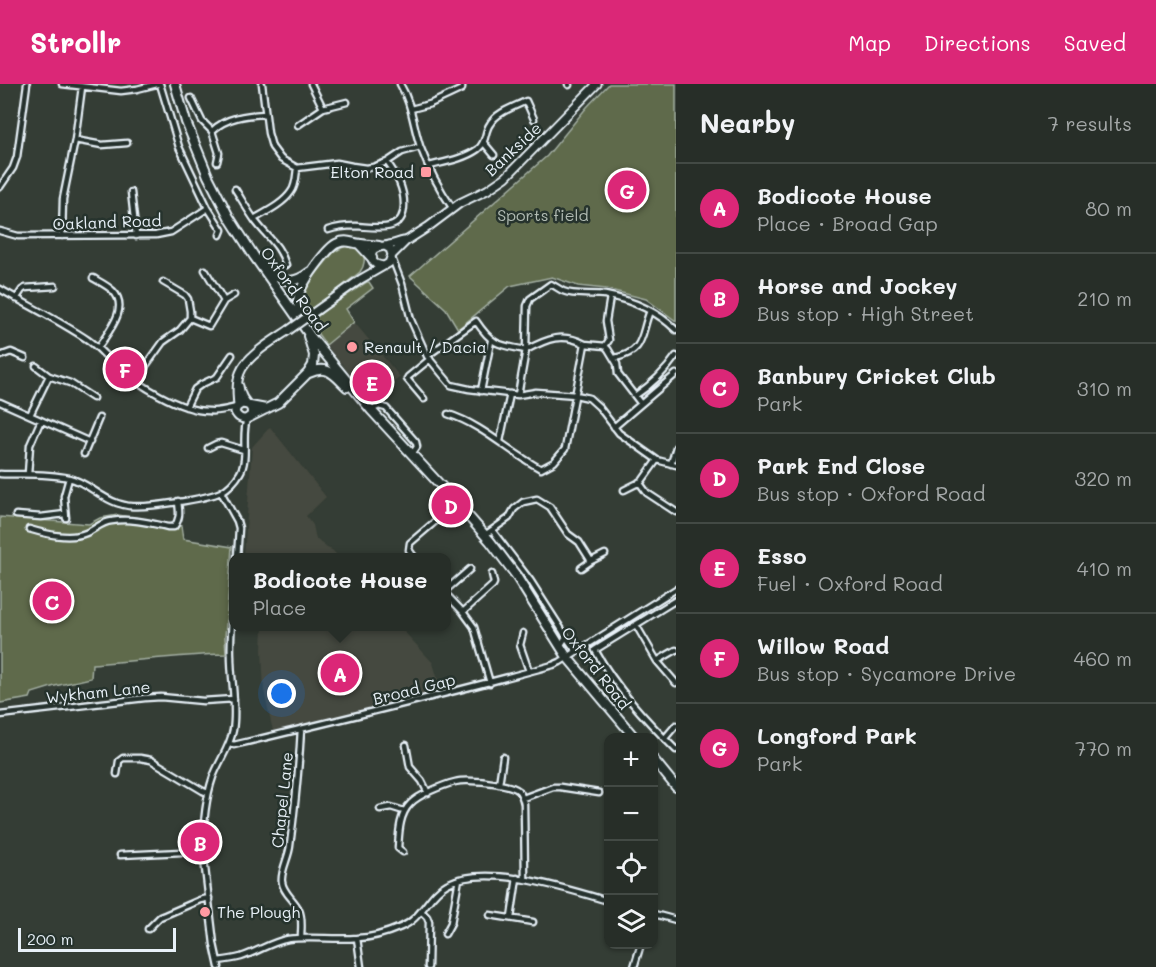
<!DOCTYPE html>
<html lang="en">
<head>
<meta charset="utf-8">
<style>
  :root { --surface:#272e28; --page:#333a34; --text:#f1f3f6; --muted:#a4a8a8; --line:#434a45; --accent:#db2777 }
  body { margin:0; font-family:Mali,sans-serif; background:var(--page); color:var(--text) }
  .controls { position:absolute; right:18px; bottom:18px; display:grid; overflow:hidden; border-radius:12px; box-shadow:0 2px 4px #0004 }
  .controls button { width:54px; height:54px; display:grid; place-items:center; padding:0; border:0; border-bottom:2px solid var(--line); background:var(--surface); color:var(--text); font:30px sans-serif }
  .scale { position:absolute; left:18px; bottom:15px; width:158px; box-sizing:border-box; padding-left:6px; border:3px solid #e8f1f8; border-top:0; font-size:16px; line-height:21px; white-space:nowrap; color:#e8f1f8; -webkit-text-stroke:4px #26332d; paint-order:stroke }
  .you { position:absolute; left:282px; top:610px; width:21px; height:21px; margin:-15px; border:4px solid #fff; border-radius:50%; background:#1a73e8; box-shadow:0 0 0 9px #1a73e833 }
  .badge { display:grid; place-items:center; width:39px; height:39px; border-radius:50%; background:var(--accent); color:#fff; font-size:20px; font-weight:700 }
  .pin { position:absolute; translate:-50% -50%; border:3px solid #fff; box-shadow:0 2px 6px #0006 }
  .popup { position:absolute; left:229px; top:469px; width:222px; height:78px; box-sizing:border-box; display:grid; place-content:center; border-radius:12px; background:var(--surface); filter:drop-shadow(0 2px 4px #0005); font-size:20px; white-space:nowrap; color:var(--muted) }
  .popup b { font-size:22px; color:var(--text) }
  .popup::after { content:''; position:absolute; left:50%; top:100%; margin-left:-12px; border:12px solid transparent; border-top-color:var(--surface) }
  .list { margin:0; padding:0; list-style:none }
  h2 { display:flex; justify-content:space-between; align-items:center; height:78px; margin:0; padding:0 24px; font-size:26px }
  h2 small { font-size:20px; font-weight:400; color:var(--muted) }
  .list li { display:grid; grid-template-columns:39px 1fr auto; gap:18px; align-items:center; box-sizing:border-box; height:90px; padding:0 24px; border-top:2px solid var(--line) }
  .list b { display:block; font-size:22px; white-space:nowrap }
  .list p { margin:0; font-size:20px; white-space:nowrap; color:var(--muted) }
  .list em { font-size:20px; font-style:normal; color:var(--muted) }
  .icon { flex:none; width:33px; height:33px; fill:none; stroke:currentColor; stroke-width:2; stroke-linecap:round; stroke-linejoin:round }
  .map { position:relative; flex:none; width:676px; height:883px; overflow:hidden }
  header { display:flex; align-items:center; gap:36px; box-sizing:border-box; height:84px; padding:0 30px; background:var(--accent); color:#fff }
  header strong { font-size:28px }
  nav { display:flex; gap:33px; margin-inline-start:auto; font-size:21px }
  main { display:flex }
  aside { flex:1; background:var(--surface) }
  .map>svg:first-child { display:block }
</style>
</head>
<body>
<header>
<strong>Strollr</strong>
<nav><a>Map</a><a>Directions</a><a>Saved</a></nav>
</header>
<main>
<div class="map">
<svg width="676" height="883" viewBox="0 0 676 883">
  <rect width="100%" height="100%" fill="#343d35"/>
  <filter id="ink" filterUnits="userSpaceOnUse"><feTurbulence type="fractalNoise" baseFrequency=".0167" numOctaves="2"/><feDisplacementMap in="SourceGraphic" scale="12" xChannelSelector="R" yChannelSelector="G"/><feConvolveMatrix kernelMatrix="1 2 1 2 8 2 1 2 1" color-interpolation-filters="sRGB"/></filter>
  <g filter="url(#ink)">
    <!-- built -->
    <path fill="#45493f" d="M354 238 400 293 372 316 326 261Z
      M270 343 326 413 306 432 313 441 316 455 327 464 332 466 339 473H244L252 363Z
      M263 543H400L433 579 441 606 273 647 264 607 262 566Z"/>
    <!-- green -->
    <path fill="#5e6a4b" stroke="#a3aea2" stroke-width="1.5" d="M609 0H676V237L646 215 606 205 578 202 552 193 510 202 458 245 446 225 410 192 547 72 587 23Z
      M347 161 353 162 363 167C365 175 365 181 360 188L307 230 303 224 301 210 315 191 334 168Z
      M367 198H369L373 204 346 225 354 238 326 261 310 239 325 226Z
      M118 431 181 442 183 455 232 463 225 553 226 570C181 571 137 577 92 580L91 594 55 602 32 609 30 614 0 619V433L89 440 100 434Z"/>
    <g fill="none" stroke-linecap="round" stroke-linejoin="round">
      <defs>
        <path id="street" d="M62 0 121 7 137 5 157 0
          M160 0 179 63 208 124 222 146 220 151
          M262 0 268 49 272 63 281 75 297 84 337 79 352 82 366 84 373 83 387 78 402 68 420 63
          M311 0 323 24
          M400 0C412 20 413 41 420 62 428 84 440 106 453 125
          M568 0 569 1
          M191 14 202 37 212 47 219 69 217 78
          M411 25 430 20 462 5V0
          M298 41 323 24 347 18
          M212 47C226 33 247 31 265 30
          M75 56 102 61 127 59
          M484 59 494 71
          M429 82C445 78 464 75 478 65 487 58 484 48 490 40 497 28 514 23 526 17L534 35
          M0 103 13 84 17 73 27 0
          M235 105C242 116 248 127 256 138 269 155 279 160 286 181
          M131 108 136 152
          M254 135C266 128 283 120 291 108 296 102 296 92 297 84
          M328 146C337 143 346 142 356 142 376 143 404 150 404 121 404 104 397 92 387 78
          M0 147 18 152 156 151 171 148 208 124
          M62 152 63 115 75 56 82 3
          M392 174 402 200 411 236 427 272 451 301 469 305 518 311 536 308 576 311 589 314 599 323 619 349 657 376 676 381
          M93 194C100 198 108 202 113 207 130 224 108 248 98 264
          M0 205C29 222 60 237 88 256 98 263 106 273 115 281 138 300 179 327 209 327 219 328 228 325 237 323
          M16 215 22 206 25 204 55 202
          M224 217 234 211
          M190 234 209 242 224 217 205 186
          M585 260 605 262 608 265 617 280 618 290 641 320
          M605 262 609 256 606 237 610 213
          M0 272 11 268 25 274
          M427 272 476 237C492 261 498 261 526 266L518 311
          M615 274C646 267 640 251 650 227
          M36 282 49 292 70 299 93 314
          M135 297 163 258 180 246 190 234V227L188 215 185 211 163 198
          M481 307 491 257
          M635 312C651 301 665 288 676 272
          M424 315 407 295 408 293 430 275
          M0 318 90 358
          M186 323 195 305 202 300 217 293 232 271
          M371 326 379 322 386 324 416 358 417 363 412 370
          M448 330C483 341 509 368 541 385L554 378 565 365 585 260C562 248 547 255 526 266L527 222 530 215 551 200C555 202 559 205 563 207 574 212 593 209 605 211 631 216 657 227 676 246
          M30 331 49 292
          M614 343 676 290
          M500 357 510 310
          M208 364 216 360 221 359 244 366
          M84 370 99 334
          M671 380 676 363
          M0 390C23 391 46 389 69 394 87 398 99 413 117 419 121 420 126 422 130 422 147 424 206 415 221 408 228 404 236 396 240 389 249 374 241 351 247 335
          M28 390 30 361 41 336
          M639 398 647 409 676 428
          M624 406 642 397 657 376
          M221 408 237 437 239 444 237 474
          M16 431 41 433 65 430
          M66 434 64 412 69 394
          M29 445C46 450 69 456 86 449 96 445 101 438 112 437 131 434 150 439 168 443H174C181 433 179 428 178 417
          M492 446 530 496 562 546 566 553 560 562
          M485 451 509 434 514 425 523 418 537 415 550 423 568 450 579 458 591 477 605 470
          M415 474 409 466 410 459 438 435 445 432
          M581 484 591 477
          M446 506 470 485
          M446 510 463 528 474 543 490 599
          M676 516 595 566C616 604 645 635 676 666
          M463 528 493 501 494 499 492 490
          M636 541 657 577 676 599
          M523 549 520 561 529 587
          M566 553 576 567
          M657 577 676 566
          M0 631 145 614 161 613 203 617 234 615
          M665 654 676 641
          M230 660 234 661 238 660C343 635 448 610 553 581L560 578 676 505
          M406 661 410 683 422 697 428 709
          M117 690 119 677 123 674H140L151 676 203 707 208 709
          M499 700 503 673
          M523 714 553 703H560L599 709
          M380 725 391 723 404 727
          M403 768 398 764C399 750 399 731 410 720 418 711 443 701 455 698 467 695 511 699 519 707 522 711 523 715 524 720L525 796
          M120 771 203 767
          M421 827 427 833 429 838 428 883
          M654 830 676 836
          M490 831 533 838
          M511 834 517 794
          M148 845 160 833 165 831 200 816 209 814
          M445 850 451 839 459 795
          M301 854C301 845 303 834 299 826 295 816 283 809 282 798 280 788 289 773 290 762 295 723 299 684 301 645
          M357 854 361 883
          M218 877C226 876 234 875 241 873 257 868 271 858 288 855 311 852 334 856 357 854 371 854 387 849 401 843 422 835 428 810 447 800 487 779 568 805 608 817
          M219 883 214 860 203 767C203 742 205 716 213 693 219 677 230 663 233 646 237 622 231 597 231 572 230 554 232 535 234 516
          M634 883 641 860"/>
        <path id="secondary" d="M392 171 406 157 428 143 460 119 487 106 506 93 597 0
          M383 182C377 181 373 180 372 174 369 162 382 163 389 161 394 160 399 158 404 157
          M313 229 361 195 389 179 392 171 390 165 385 162
          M239 302C240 307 241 313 245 317 246 319 250 322 251 325 254 335 241 340 235 328L237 323 242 320 248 321
          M238 322C237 311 236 299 240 289 246 272 274 256 289 246"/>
        <path id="primary" d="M175 0 186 38 208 92 229 133 254 172 311 253 371 326 456 418 490 457 515 490 567 573 635 654
          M359 160 372 174
          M264 181C281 196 289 204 310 188
          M305 238C301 229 296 221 299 211 301 200 328 162 338 159 346 155 352 159 361 160 367 161 373 161 379 162
          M309 289C328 280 334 291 347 303
          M250 322 266 325
          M248 334 278 319 308 289 313 281 314 271 308 252
          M654 676 676 703"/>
      </defs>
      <!-- street casing -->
      <use href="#street" stroke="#e8f1f8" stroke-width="9"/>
      <!-- secondary casing -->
      <use href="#secondary" stroke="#e8f1f8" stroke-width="11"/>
      <!-- primary casing -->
      <use href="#primary" stroke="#e8f1f8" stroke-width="12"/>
      <!-- street -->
      <use href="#street" stroke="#26332d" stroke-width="4.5"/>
      <!-- secondary -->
      <use href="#secondary" stroke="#26332d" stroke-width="7"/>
      <!-- primary -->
      <use href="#primary" stroke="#26332d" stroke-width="8"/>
      <defs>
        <path id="secondary-bridge" d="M289 246 313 229"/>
      </defs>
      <!-- secondary-bridge casing -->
      <use href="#secondary-bridge" stroke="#e8f1f8" stroke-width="11" stroke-linecap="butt"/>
      <!-- secondary-bridge -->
      <use href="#secondary-bridge" stroke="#26332d" stroke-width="7"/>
    </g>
  </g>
  <!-- markers -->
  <g fill="#ff9aa2" stroke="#26332d" stroke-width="2">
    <rect x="420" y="82" width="12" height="12" rx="3"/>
    <circle cx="352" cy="263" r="6"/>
    <circle cx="205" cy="828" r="6"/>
  </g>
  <g text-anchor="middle" stroke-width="5" stroke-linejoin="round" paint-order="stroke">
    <!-- street labels -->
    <g font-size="16" fill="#e8f1f8" stroke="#26332d">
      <text transform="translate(513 65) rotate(-43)" y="6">Bankside</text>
      <text transform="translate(107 138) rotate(-2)" y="6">Oakland Road</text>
      <text transform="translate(294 205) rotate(54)" y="6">Oxford Road</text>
      <text transform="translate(596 584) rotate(52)" y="6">Oxford Road</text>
      <text transform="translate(414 605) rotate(-14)" y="6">Broad Gap</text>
      <text transform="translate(98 608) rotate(-6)" y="6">Wykham Lane</text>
      <text transform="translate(282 716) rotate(-84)" y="6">Chapel Lane</text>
    </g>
    <!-- poi labels -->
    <g font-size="16" fill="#e8f1f8" stroke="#26332d" text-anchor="start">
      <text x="414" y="94" text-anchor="end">Elton Road</text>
      <text x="364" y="269">Renault / Dacia</text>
      <text x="217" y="834">The Plough</text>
    </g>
    <!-- park labels -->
    <g font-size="16" fill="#b1bbb3" stroke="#26332d">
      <text x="543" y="137">Sports field</text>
    </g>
  </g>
</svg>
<div class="controls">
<button>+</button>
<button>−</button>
<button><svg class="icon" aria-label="locate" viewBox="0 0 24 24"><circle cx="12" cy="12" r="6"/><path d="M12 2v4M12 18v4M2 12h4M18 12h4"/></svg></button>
<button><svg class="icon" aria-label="layers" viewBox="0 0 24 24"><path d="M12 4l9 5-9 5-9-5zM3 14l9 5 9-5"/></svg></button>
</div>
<div class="scale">200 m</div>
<div class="you"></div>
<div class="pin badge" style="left:340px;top:589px">A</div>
<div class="popup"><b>Bodicote House</b>Place</div>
<div class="pin badge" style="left:200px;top:758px">B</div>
<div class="pin badge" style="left:52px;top:517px">C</div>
<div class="pin badge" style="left:451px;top:421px">D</div>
<div class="pin badge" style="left:372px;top:298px">E</div>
<div class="pin badge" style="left:125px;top:285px">F</div>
<div class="pin badge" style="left:627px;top:106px">G</div>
</div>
<aside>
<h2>Nearby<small>7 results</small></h2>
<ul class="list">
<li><span class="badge">A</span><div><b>Bodicote House</b><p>Place · Broad Gap</p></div><em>80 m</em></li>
<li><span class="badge">B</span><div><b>Horse and Jockey</b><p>Bus stop · High Street</p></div><em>210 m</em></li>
<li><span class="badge">C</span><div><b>Banbury Cricket Club</b><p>Park</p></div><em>310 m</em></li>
<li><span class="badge">D</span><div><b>Park End Close</b><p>Bus stop · Oxford Road</p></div><em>320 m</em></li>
<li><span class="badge">E</span><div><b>Esso</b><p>Fuel · Oxford Road</p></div><em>410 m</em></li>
<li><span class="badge">F</span><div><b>Willow Road</b><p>Bus stop · Sycamore Drive</p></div><em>460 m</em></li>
<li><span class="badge">G</span><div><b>Longford Park</b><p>Park</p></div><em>770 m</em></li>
</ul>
</aside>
</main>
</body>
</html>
